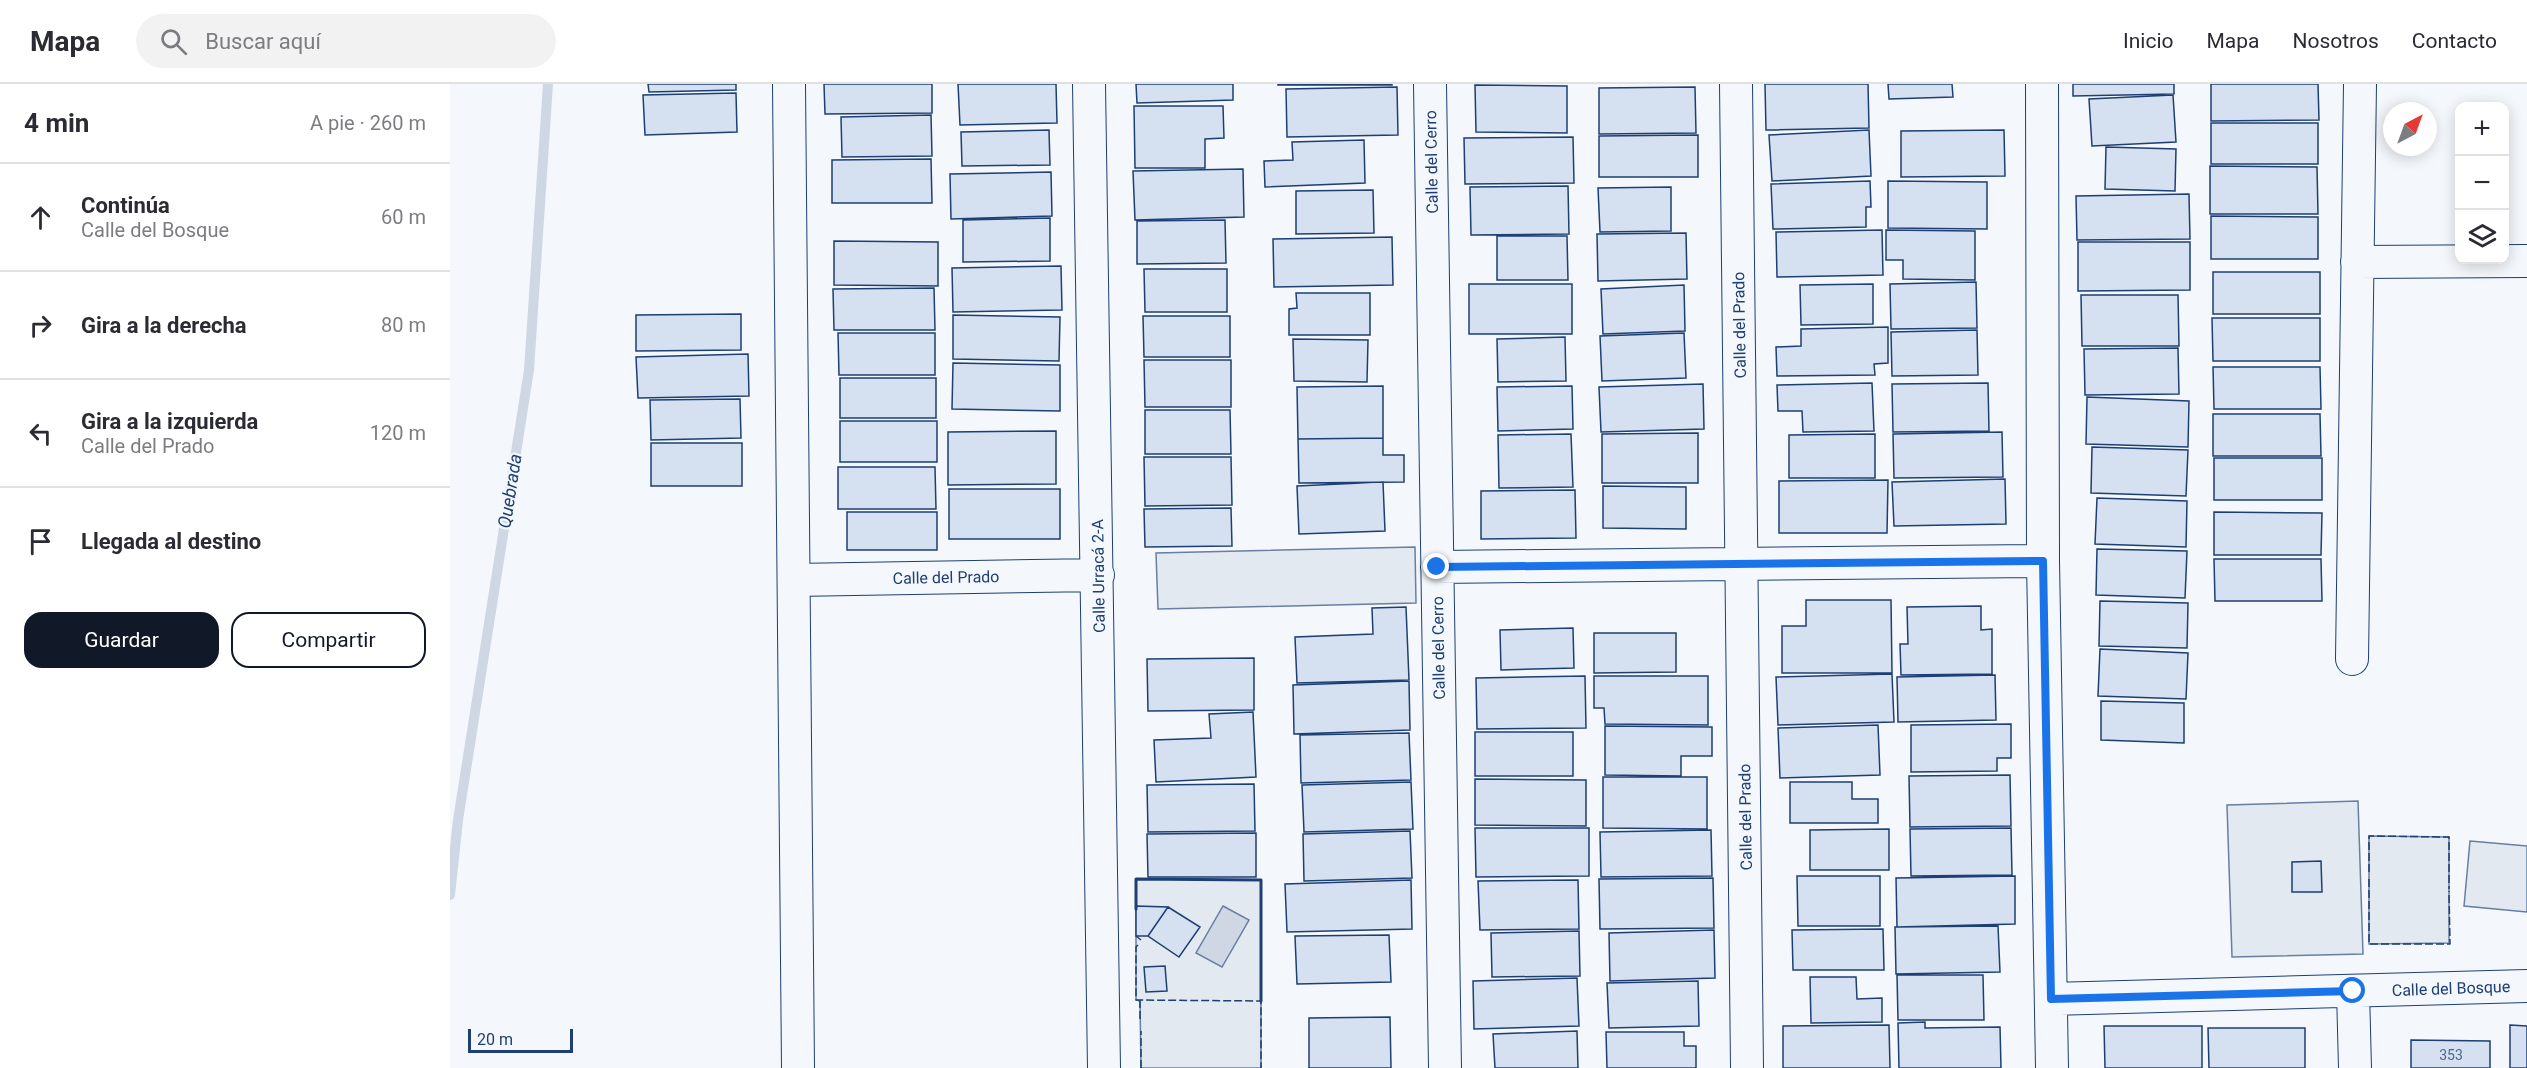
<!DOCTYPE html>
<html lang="es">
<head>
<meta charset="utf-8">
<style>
  :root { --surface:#fff; --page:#f2f2f3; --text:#2b2b33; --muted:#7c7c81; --line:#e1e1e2; --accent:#111827 }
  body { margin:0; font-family:Roboto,sans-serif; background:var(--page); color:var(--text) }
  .controls { position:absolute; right:18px; top:18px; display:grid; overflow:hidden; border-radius:12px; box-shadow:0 3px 15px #0003 }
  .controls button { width:54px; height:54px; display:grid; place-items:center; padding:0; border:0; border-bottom:2px solid var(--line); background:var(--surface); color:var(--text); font:30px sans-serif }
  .compass { position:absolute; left:1933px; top:18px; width:54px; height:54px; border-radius:50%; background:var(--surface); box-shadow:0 3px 15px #0003; rotate:41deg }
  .scale { position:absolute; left:18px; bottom:15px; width:105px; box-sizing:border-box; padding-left:6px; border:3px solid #1d3f73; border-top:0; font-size:16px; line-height:21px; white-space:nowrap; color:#1d3f73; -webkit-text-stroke:4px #f4f7fb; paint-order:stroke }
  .stop { position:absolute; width:18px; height:18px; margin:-14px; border:4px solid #1a73e8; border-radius:50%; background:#fff }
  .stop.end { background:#1a73e8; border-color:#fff; box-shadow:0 2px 6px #0008 }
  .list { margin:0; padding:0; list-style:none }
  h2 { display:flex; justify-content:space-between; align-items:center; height:78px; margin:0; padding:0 24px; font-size:26px }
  h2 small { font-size:20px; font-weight:400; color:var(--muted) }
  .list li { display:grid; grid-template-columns:39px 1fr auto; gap:18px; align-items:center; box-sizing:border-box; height:108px; padding:0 24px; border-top:2px solid var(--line) }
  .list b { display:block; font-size:22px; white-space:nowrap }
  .list p { margin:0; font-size:20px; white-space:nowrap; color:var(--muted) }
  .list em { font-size:20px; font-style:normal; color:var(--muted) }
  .actions { display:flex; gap:12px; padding:18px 24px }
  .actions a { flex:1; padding:14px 0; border:2px solid var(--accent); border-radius:18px; text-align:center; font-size:21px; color:var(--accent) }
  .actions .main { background:var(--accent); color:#fff }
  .icon { flex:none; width:33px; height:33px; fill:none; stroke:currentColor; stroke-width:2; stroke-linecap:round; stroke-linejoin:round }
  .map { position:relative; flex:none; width:2077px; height:984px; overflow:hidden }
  header { display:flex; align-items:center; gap:36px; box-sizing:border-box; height:84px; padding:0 30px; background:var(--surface); border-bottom:2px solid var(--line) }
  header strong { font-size:28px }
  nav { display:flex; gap:33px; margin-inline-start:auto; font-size:21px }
  .search { width:420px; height:54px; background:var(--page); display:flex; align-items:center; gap:15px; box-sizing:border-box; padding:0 21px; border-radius:33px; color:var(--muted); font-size:22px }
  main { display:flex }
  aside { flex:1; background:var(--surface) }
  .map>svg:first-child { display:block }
</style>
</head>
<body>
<header>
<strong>Mapa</strong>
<div class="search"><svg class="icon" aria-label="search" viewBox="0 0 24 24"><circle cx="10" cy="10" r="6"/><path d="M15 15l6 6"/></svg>Buscar aquí</div>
<nav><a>Inicio</a><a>Mapa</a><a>Nosotros</a><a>Contacto</a></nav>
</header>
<main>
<aside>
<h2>4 min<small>A pie · 260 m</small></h2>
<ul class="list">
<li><svg class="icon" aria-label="ahead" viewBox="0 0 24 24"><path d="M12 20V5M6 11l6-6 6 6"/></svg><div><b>Continúa</b><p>Calle del Bosque</p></div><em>60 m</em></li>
<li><svg class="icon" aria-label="right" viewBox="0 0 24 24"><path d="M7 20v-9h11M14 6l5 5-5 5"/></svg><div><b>Gira a la derecha</b></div><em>80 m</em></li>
<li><svg class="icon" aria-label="left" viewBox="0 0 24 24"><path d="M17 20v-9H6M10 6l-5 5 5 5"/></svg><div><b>Gira a la izquierda</b><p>Calle del Prado</p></div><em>120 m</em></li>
<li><svg class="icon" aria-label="arrive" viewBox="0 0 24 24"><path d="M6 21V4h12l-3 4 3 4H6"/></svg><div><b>Llegada al destino</b></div></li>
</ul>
<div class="actions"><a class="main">Guardar</a><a>Compartir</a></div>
</aside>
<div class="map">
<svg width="2077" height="984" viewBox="0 0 2077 984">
  <rect width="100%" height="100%" fill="#f4f7fb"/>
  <!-- green -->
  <path fill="#e3e9f0" stroke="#687fa3" stroke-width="1.5" d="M965 463 966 519 708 525 706 469Z
    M1908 717 1913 870 1782 873 1777 721Z
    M1919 752 1999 753V859L1919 860Z
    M2020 757 2077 762V828L2014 822Z
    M686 795 811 796V984H691L690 917 686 916Z"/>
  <!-- water -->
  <path fill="#cfd7e4" stroke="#687fa3" stroke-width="1.5" d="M773 822 799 836 772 883 746 869Z"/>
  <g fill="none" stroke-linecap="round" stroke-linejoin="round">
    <!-- stream -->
    <path stroke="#cfd7e4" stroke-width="10" d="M0 811 8 736 79 286 98 0"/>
  </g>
  <!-- building -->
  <path fill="#d5e0f0" stroke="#1d3f73" stroke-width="1.5" d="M198 0H286V6L199 8Z
    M374 0H482V29L375 30Z
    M508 0H606L607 39 510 41Z
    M686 0H783V16L687 19Z
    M828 0H942V1H828Z
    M1315 0H1418L1419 44 1316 46Z
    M1438 0H1502L1503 13 1439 15Z
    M1623 0H1724V10L1623 12Z
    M1761 0H1868L1869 36 1761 37Z
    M1025 1 1117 2V49L1026 48Z
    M947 3 948 51 837 53 836 5Z
    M1245 3 1246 49 1149 50V4Z
    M286 9 287 48 195 51 193 11Z
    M1723 11 1726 58 1642 62 1639 15Z
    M684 22H773L774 54 755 55V84H685Z
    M481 31 482 72 392 73 391 33Z
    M1761 39H1868V80H1761Z
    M599 46 600 81 512 82 511 48Z
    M1419 46 1421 92 1322 97 1319 51Z
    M1554 46 1555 92 1451 93V47Z
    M1248 51V93H1149V52Z
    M1123 53 1124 99 1015 100 1014 54Z
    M914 56 915 99 815 103 814 77 843 76 842 58Z
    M1656 63 1726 65 1725 107 1655 105Z
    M481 75 482 119H382V76Z
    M1760 82 1867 83 1868 130H1760Z
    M793 85 794 133 685 136 683 87Z
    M601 88 602 132 501 135 500 90Z
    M1420 97 1421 123H1416V143L1323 145 1321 100Z
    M1438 97 1537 98V145L1438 144Z
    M1118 102 1119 150 1021 151 1020 103Z
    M1221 103V147L1150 148 1148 104Z
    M923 106 924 149 846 150V107Z
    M1739 110 1740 155 1627 156 1626 112Z
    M1761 132 1868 133V175H1761Z
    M600 134V177L513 178V136Z
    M775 136 776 179 687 180V137Z
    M1432 146 1433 191 1327 193 1326 148Z
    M1436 146 1525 147V196L1453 195V176H1436Z
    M1236 149 1237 195 1148 197 1147 150Z
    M1047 152H1117L1118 196H1047Z
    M942 153 943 201 824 203 823 155Z
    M384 157 488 158V202L384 201Z
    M1628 158H1740V206L1628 207Z
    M611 182 612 226 503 228 502 184Z
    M694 185H777V228H695Z
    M1763 188H1870V230H1763Z
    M1526 198 1527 244 1441 245 1440 200Z
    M1019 200H1122V250H1019Z
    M1423 200V240L1351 241 1350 201Z
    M1234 201 1235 247 1153 250 1151 205Z
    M484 204 485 246H384L383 205Z
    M846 209H920V251H839V225L847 224Z
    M1631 211H1728L1729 262H1632Z
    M291 230V266L186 267V231Z
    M503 231 610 233 609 277 503 275Z
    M693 232H780V273H694Z
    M1762 234H1870V277H1763Z
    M1438 243V279L1424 280 1425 291 1327 292 1326 263 1351 262V245Z
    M1527 246 1528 291 1442 292 1441 248Z
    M388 249H485V291H389Z
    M1234 249 1236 294 1152 297 1150 252Z
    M1115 253 1116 297 1048 298 1047 255Z
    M843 255 918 256 917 298 844 297Z
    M1728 264 1729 310 1635 311 1634 265Z
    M298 270 299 312 188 314 186 273Z
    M694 276H781V323H695Z
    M503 279 610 281V327L502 325Z
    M1763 283H1870L1871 325H1764Z
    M390 294H486V334H390Z
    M1422 299 1424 347 1353 348 1352 327H1328L1327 301Z
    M1538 299 1539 347 1443 348 1442 300Z
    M1253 300 1254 345 1151 348 1149 303Z
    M933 302V354L848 355 847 303Z
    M1122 302 1123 345 1048 347 1047 303Z
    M1637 313 1739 317 1738 363 1636 360Z
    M290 315 291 354 201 356 200 316Z
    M695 326H780L781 370H695Z
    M1763 330H1870L1871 372H1763Z
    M390 337H487V378H390Z
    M606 347V400L498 401V348Z
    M1552 348 1553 393 1444 394 1443 350Z
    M1248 349V399H1152V350Z
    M1121 350 1123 403 1049 404 1048 351Z
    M1425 350V394H1339V351Z
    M933 354V371H954V398L849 399 848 355Z
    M201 359H292V402H201Z
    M1642 363 1738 366 1736 412 1641 409Z
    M694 373H781L782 421 695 422Z
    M1764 374H1872V416H1764Z
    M388 383H485L486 425H388Z
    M1555 395 1556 440 1444 442 1442 398Z
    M1438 396 1437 449H1329V397Z
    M933 398 935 447 849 450 847 402Z
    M1153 402 1236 403V445L1153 444Z
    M499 405H610V455H499Z
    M1125 406 1126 454 1031 455V407Z
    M1647 414 1737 417 1736 463 1645 460Z
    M781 424 782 462 695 463 694 425Z
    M397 428H487V466H397Z
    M1764 428 1872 429 1871 471H1764Z
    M1647 465 1737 467 1735 514 1646 511Z
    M1764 475H1871L1872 517H1765Z
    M1356 516H1441L1442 589H1332V542H1356Z
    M1650 517 1738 519 1737 564 1649 562Z
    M1531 522V546L1542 545V590L1451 591 1450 560H1458L1457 523Z
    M956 523 959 596 847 599 845 553 923 550 922 524Z
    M1123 544 1124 584 1051 586 1050 546Z
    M1144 549H1226V588L1144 589Z
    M1650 565 1738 569 1736 615 1648 612Z
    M804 574V626L698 627 697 575Z
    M1442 590 1444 638 1328 641 1326 593Z
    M1545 591 1546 636 1448 638 1447 593Z
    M1135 592 1136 644 1027 645 1026 594Z
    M1144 592H1258V641L1155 640 1154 624H1144Z
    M959 597 960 646 844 650 843 601Z
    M1651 617 1734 619V659L1651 656Z
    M803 628 806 693 706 698 704 656 761 654 759 630Z
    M1561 640V674H1547V687L1461 688V641Z
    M1428 641 1430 691 1330 694 1328 644Z
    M1155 642 1262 643V672H1231V692L1155 691Z
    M1025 648H1123V692H1025Z
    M959 649 961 696 851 699 850 651Z
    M1560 691 1561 742 1460 743 1459 692Z
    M1153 693H1257V745L1153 744Z
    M1025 695 1136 696V742L1025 741Z
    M961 698 963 745 854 748 852 701Z
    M1340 698H1402V715H1428V739H1340Z
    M804 700 805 747 698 748 697 701Z
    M1025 744H1139V792L1026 793Z
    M1561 744 1562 791 1461 792 1460 745Z
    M1439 745V786H1360V746Z
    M1261 746 1262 792 1151 793 1150 748Z
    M960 747 962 794 854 797 853 750Z
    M806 749V793H698L697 750Z
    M1871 777 1872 808H1842V778Z
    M1347 792H1430V842H1348Z
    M1565 792V840L1447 843 1446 794Z
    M1263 794 1264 844 1150 845 1149 795Z
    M961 796 962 845 837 848 835 800Z
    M1128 796 1129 845 1030 846 1028 797Z
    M686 822 718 823 698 852H686Z
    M718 823 750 843 729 873 698 852Z
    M1548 842 1550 888 1446 890 1445 843Z
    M1433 845 1434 886H1343L1342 846Z
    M1264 846 1265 894 1160 897 1159 849Z
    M1129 847 1130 892 1042 893 1041 849Z
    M939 851 941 898 847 900 845 852Z
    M715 882 717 907 696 908 694 883Z
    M1447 891H1533L1534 936H1448Z
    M1360 893H1406L1407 915 1432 914V938L1361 939Z
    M1127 894 1129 942 1024 945 1023 897Z
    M1248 897 1249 942 1159 944 1157 899Z
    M940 933 941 984H859V934Z
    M1475 938V944L1550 943 1551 984H1449L1448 939Z
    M1439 941 1440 984H1333V942Z
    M2060 941 2077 942V984H2060Z
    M1654 942H1752V984H1655Z
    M1758 944H1855V984H1759Z
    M1127 947 1128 984H1045L1043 950Z
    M1156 948H1234V962H1246V984H1157Z
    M1961 956 2040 957V984H1961Z"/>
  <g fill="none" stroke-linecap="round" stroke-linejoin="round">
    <defs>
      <path id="minor" d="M339 0 348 984
        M639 0 654 984
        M980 0 995 984
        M1286 0 1297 984
        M1592 0 1593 477 1602 984
        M1907 178 2077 177
        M987 483 1593 477
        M344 496 648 491
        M1902 575 1910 0
        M1903 907 1905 984
        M1601 915 2077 902"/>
    </defs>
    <!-- minor casing -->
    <use href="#minor" stroke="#1d3f73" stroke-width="34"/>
    <!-- minor -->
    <use href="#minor" stroke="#f4f7fb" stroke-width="32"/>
    <!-- fence -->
    <path stroke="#1d3f73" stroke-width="1.5" stroke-dasharray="8 3" stroke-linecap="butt" d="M1919 788V752L1999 753V805
      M1919 795V860H2000L1999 807
      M686 852 691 856
      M688 861 686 863V916L811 917V984
      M690 916V935
      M691 984V947"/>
    <!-- wall -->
    <path stroke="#1d3f73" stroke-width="3" d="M686 825V795L811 796V917"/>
  </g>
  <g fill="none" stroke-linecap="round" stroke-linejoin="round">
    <!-- route -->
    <path stroke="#1a73e8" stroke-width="8" d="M987 483 1593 477 1601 915 1903 907"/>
  </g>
  <g text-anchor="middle" stroke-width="4.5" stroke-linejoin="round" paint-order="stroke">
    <!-- number labels -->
    <g font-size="14" fill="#4b6792">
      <text x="2001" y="976">353</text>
    </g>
    <!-- street labels -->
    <g font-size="16" fill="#1d3f73" stroke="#f4f7fb">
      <text transform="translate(981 78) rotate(-91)" y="6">Calle del Cerro</text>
      <text transform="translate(1289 241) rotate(-91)" y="6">Calle del Prado</text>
      <text transform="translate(648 492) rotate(-91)" y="6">Calle Urracá 2-A</text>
      <text transform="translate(496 493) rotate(-1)" y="6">Calle del Prado</text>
      <text transform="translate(988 564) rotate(-91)" y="6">Calle del Cerro</text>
      <text transform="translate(1295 733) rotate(-91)" y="6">Calle del Prado</text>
      <text transform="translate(2001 904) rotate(-2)" y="6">Calle del Bosque</text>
    </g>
    <!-- water labels -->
    <g font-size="18" font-style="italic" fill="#1d3f73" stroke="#f4f7fb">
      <text transform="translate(60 407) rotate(-81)" y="6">Quebrada</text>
    </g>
  </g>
</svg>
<div class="controls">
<button>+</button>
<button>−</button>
<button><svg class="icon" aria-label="layers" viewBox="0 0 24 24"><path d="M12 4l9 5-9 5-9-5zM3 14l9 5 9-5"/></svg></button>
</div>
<svg class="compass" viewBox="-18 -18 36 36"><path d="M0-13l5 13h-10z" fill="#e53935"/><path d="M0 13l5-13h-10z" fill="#7c7c81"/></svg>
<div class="scale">20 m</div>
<div class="stop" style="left:1903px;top:907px"></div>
<div class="stop end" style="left:987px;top:483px"></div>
</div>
</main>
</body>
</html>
